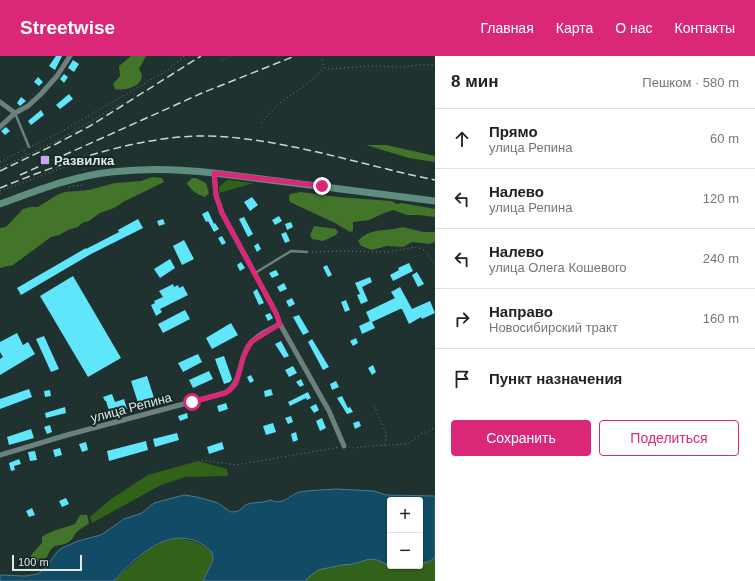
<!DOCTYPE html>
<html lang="ru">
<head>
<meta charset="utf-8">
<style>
  :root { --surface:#fff; --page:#f6f6f6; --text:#222; --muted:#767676; --line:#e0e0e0; --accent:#db2777 }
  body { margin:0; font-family:Arial,sans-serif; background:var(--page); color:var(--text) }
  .controls { position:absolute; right:12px; bottom:12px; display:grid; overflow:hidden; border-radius:4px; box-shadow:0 1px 3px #0004 }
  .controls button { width:36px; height:36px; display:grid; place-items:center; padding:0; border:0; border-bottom:1px solid var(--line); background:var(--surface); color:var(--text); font:20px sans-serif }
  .scale { position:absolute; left:12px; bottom:10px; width:70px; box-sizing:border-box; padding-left:4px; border:2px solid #dee9e8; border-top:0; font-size:11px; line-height:14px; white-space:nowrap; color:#dee9e8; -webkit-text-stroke:3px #152826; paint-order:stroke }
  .stop { position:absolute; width:12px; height:12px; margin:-9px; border:3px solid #db2777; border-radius:50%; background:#fff }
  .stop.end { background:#db2777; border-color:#fff; box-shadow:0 1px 4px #0008 }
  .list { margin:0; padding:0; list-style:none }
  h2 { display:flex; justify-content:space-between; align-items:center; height:52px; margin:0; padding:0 16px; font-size:17px }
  h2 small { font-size:13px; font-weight:400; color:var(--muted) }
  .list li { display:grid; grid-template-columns:26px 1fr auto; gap:12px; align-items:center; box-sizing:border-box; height:60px; padding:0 16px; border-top:1px solid var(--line) }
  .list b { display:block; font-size:15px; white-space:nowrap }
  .list p { margin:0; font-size:13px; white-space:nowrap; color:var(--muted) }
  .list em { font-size:13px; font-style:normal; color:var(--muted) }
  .actions { display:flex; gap:8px; padding:12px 16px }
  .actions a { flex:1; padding:9px 0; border:1px solid var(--accent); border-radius:4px; text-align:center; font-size:14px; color:var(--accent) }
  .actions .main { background:var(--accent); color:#fff }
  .icon { flex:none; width:22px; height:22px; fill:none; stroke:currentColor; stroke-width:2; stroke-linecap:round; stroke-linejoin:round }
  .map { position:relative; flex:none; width:435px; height:525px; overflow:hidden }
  header { display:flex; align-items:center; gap:24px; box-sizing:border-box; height:56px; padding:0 20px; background:var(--accent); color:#fff }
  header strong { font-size:19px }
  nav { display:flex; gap:22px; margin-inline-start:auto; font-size:14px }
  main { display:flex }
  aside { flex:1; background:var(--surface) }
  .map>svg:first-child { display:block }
</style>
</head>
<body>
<header>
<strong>Streetwise</strong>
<nav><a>Главная</a><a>Карта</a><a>О нас</a><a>Контакты</a></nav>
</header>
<main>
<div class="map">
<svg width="435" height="525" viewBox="0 0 435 525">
  <rect width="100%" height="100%" fill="#1f3230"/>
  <!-- green -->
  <path fill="#326219" d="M227 124 254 127 219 137V131Z
    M198 405 227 413 228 420 185 421 161 429 92 467 90 461 111 443 148 419Z
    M176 482C192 484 199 486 212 496L213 504 203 525H114L146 495 161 487Z
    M435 501V525H305L310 520 318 514 342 509 353 508 369 503 377 504 393 510H420V507L429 505Z"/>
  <!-- forest -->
  <path fill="#42752a" d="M131 0H146L139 13C150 28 126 36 115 33L113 28 120 20 119 10Z
    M366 89H386L435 100V106L409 102Z
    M152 121 162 122 164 126 125 145 114 152 100 157 89 165 82 167 78 171 68 174 59 179 51 181 13 209 0 212V172L6 171 23 153 31 151H38L57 139 65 136 89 134 115 127 141 125Z
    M192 122H196L206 127 209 137 205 141C198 139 190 134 187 127Z
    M301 136 338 141 392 145 396 148 402 147 435 153V161L418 159H407L393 154 382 158 369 164 353 166V175L350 176 335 167 290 146 289 143 290 138Z
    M314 170 336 173 338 176 336 179 323 185 312 183 310 179Z
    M403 171 423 176H435V186L429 188 412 186 403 191 387 190 372 194 361 190 358 185C370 171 387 176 403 171Z
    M80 459H87L89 467C85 471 81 472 78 475 74 477 74 483 70 485 59 493 54 484 47 501L38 505 32 504 31 499 42 487V481C52 474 64 472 75 468Z"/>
  <!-- water -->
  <path fill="#124b65" stroke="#4f7a8c" d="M336 433 374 435 386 439 435 440V501L429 506 420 507V444H390V510L377 504 369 503 353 508 342 509 318 514 310 520 305 525H203L213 504 212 496C206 491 200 486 193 484 163 474 133 504 114 525H0V519L25 520 38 518 45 512 57 496 62 492 78 485 101 479 124 463 142 457 154 447 184 439 197 441 218 447 231 456C243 456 241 450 248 448 255 446 263 447 271 444 283 450 289 439 300 436 311 434 324 434 336 433Z"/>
  <!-- building -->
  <path fill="#60e6fb" d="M56 0H62L55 14 49 10Z
    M73 4 79 8 74 16 68 12Z
    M64 18 68 21 64 27 60 23Z
    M38 21 43 26 39 30 34 26Z
    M69 38 73 43 60 53 56 49Z
    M21 41 26 45 20 50 17 47Z
    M41 54 44 59 31 69 28 65Z
    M6 71 10 75 5 79 1 75Z
    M252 141 258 149 250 155 244 146Z
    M208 155 214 168 215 167 219 173 214 176 208 165 206 166 202 158Z
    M279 160 282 165 275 169 272 164Z
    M244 161 253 178 248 181 239 163Z
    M138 163 143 172 91 198 21 239 17 232 86 192V193L119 176 118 174Z
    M163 163 165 168 159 170 157 165Z
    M291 166 293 171 287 174 285 168Z
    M286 176 290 185 285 187 281 178Z
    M222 180 226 187 222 189 218 182Z
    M184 184 194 203 182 209 173 190Z
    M258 187 261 193 257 196 254 190Z
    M170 203 175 212 160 222 154 213Z
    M241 206 245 212 240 215 237 209Z
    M409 207 413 215 393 225 390 219 399 214 398 212Z
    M327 209 332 219 328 221 323 211Z
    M276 214 279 219 272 222 269 217Z
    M417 216 424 228 418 231 412 219Z
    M73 220 121 302 88 321 40 240Z
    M370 221 372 226 362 231 368 245 361 248 357 239 360 238 355 227Z
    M284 227 287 233 280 236 277 231Z
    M173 228 174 231 178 229 179 232 183 230 188 239 160 253 162 256 156 260 151 249 155 247 154 245 163 241 159 235Z
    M400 231 412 253 430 245 435 257 422 263 421 261 409 268 402 253H400L372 266 375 272 362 278 359 270 370 265 366 256 395 242 391 236Z
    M257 233 264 247 259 249 253 236Z
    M292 242 295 248 289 251 286 245Z
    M346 244 350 254 345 256 341 246Z
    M185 254 190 263 163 277 158 268Z
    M270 257 273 262 268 265 265 259Z
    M299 259 309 276 303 279 293 261Z
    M231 267 238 279 212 293 206 282Z
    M17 277 23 289 28 286 35 298 0 319V303L3 301 0 296V286Z
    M44 280 59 313 51 316 36 283Z
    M356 282 358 287 353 290 350 285Z
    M312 283 329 311 323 314 308 286Z
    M281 285 289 300 284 302 275 288Z
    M198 298 202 306 183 316 178 307Z
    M224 300 232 323 230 326 224 328 215 303Z
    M373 309 376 316 372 319 368 312Z
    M293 310 297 317 289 321 285 314Z
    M209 315 213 323 193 332 189 324Z
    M251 319 254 325 250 327 247 321Z
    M147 320 155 345 139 350 131 325Z
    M301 323 304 329 300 331 296 326Z
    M336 325 339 331 332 334 330 328Z
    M29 333 32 341 0 353V343Z
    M271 333 273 339 265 341 264 335Z
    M50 334 51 340 45 341 44 335Z
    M308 336 311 342 307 344 306 342 290 350 288 346Z
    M112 338 115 346 124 343 127 353 110 358 106 345H105L103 341Z
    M342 340 348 352 350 351 353 356 347 358 337 342Z
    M226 347 228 353 219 356 217 350Z
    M316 348 319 354 314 357 310 351Z
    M65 351 66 357 46 362 45 357Z
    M187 357 188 362 180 365 178 360Z
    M291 360 293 366 288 368 285 362Z
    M322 362 326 372 320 375 316 365Z
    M359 365 361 370 355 373 353 367Z
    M273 367 276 376 266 379 263 370Z
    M50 369 52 376 47 378 44 371Z
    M31 373 34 382 9 389 7 381Z
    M296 376 298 384 293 386 291 378Z
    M177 377 179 384 155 391 153 383Z
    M146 385 148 394 109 405 107 395Z
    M86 386 88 394 82 396 79 388Z
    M222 386 224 393 209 398 207 391Z
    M60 392 62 399 55 401 53 394Z
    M35 395 37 404 30 405 28 396Z
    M19 403 21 408 14 410 15 414 11 415 9 407Z
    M66 442 69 448 62 451 59 445Z
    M32 452 35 459 29 461 26 455Z"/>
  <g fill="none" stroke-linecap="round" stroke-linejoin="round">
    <!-- path -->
    <path stroke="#6d7c7b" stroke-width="1" stroke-dasharray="1 3" stroke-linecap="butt" d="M322 4 324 11
      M222 5 230 0
      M261 67 281 46 311 25 324 12 331 13 368 10 402 11 417 9H435
      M32 90 59 77 168 14 184 0
      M24 94 27 99
      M0 106 25 93
      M0 112 57 85 120 48
      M69 131 83 129
      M0 135 81 105H82L84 115
      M0 137V138
      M312 196 340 195 387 196 416 191 424 194 435 208
      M374 350 386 377 385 389
      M349 391 353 392 370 390 408 388 421 378 435 372
      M202 404 236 409 340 391"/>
    <!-- service -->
    <path stroke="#6c817e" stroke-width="2.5" d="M15 57 29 91
      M255 217 291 195 307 196"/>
    <!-- minor -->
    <path stroke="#6c817e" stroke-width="5" d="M0 46 15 57
      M0 71 15 57 28 50 41 38 57 20 70 0
      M214 117 216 139 222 157 276 257 280 268 329 355 344 390
      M0 399 67 379 225 337C243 326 238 304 249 289 256 279 271 273 280 268"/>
    <!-- secondary -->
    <path stroke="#608e7e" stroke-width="7" d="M0 148C36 135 73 120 111 116 145 112 180 113 214 117L435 145"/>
    <!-- rail -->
    <path stroke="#cad6d5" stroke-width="1.5" stroke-dasharray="8 4" stroke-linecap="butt" d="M0 115 56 88 90 70 201 0
      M20 119 202 37 295 0
      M0 132C69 104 152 74 228 81 298 87 366 110 435 124"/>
  </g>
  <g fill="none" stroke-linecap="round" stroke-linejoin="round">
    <!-- route -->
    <path stroke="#db2777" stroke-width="5" d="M192 346 225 337 230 334 236 327 244 299 251 286 280 268 276 257 222 157 216 139 214 117 322 130"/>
  </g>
  <!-- markers -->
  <rect fill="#c8a5ee" stroke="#152826" stroke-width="1.5" x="40" y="99" width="10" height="10" rx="2"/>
  <g text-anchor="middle" stroke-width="4" stroke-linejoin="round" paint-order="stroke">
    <!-- poi labels -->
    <g font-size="13" font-weight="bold" fill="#dee9e8" stroke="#152826" text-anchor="start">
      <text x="54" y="109">Развилка</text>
    </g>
    <!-- street labels -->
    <g font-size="13" fill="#dee9e8" stroke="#152826">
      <text transform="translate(131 351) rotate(-15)" y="5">улица Репина</text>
    </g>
  </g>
</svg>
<div class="controls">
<button>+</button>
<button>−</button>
</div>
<div class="scale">100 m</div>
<div class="stop" style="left:192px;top:346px"></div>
<div class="stop end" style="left:322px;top:130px"></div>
</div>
<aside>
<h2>8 мин<small>Пешком · 580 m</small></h2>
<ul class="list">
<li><svg class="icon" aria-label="ahead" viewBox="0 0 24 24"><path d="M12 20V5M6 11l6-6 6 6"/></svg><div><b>Прямо</b><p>улица Репина</p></div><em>60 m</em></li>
<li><svg class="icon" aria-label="left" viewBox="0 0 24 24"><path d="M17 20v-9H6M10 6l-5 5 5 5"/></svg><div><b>Налево</b><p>улица Репина</p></div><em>120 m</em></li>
<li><svg class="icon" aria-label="left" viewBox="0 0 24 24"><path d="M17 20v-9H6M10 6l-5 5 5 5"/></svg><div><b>Налево</b><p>улица Олега Кошевого</p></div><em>240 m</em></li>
<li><svg class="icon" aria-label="right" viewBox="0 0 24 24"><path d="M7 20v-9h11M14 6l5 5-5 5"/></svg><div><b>Направо</b><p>Новосибирский тракт</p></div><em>160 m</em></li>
<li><svg class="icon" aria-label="arrive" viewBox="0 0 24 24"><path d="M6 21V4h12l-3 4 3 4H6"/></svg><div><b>Пункт назначения</b></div></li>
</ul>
<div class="actions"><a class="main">Сохранить</a><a>Поделиться</a></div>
</aside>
</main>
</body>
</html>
